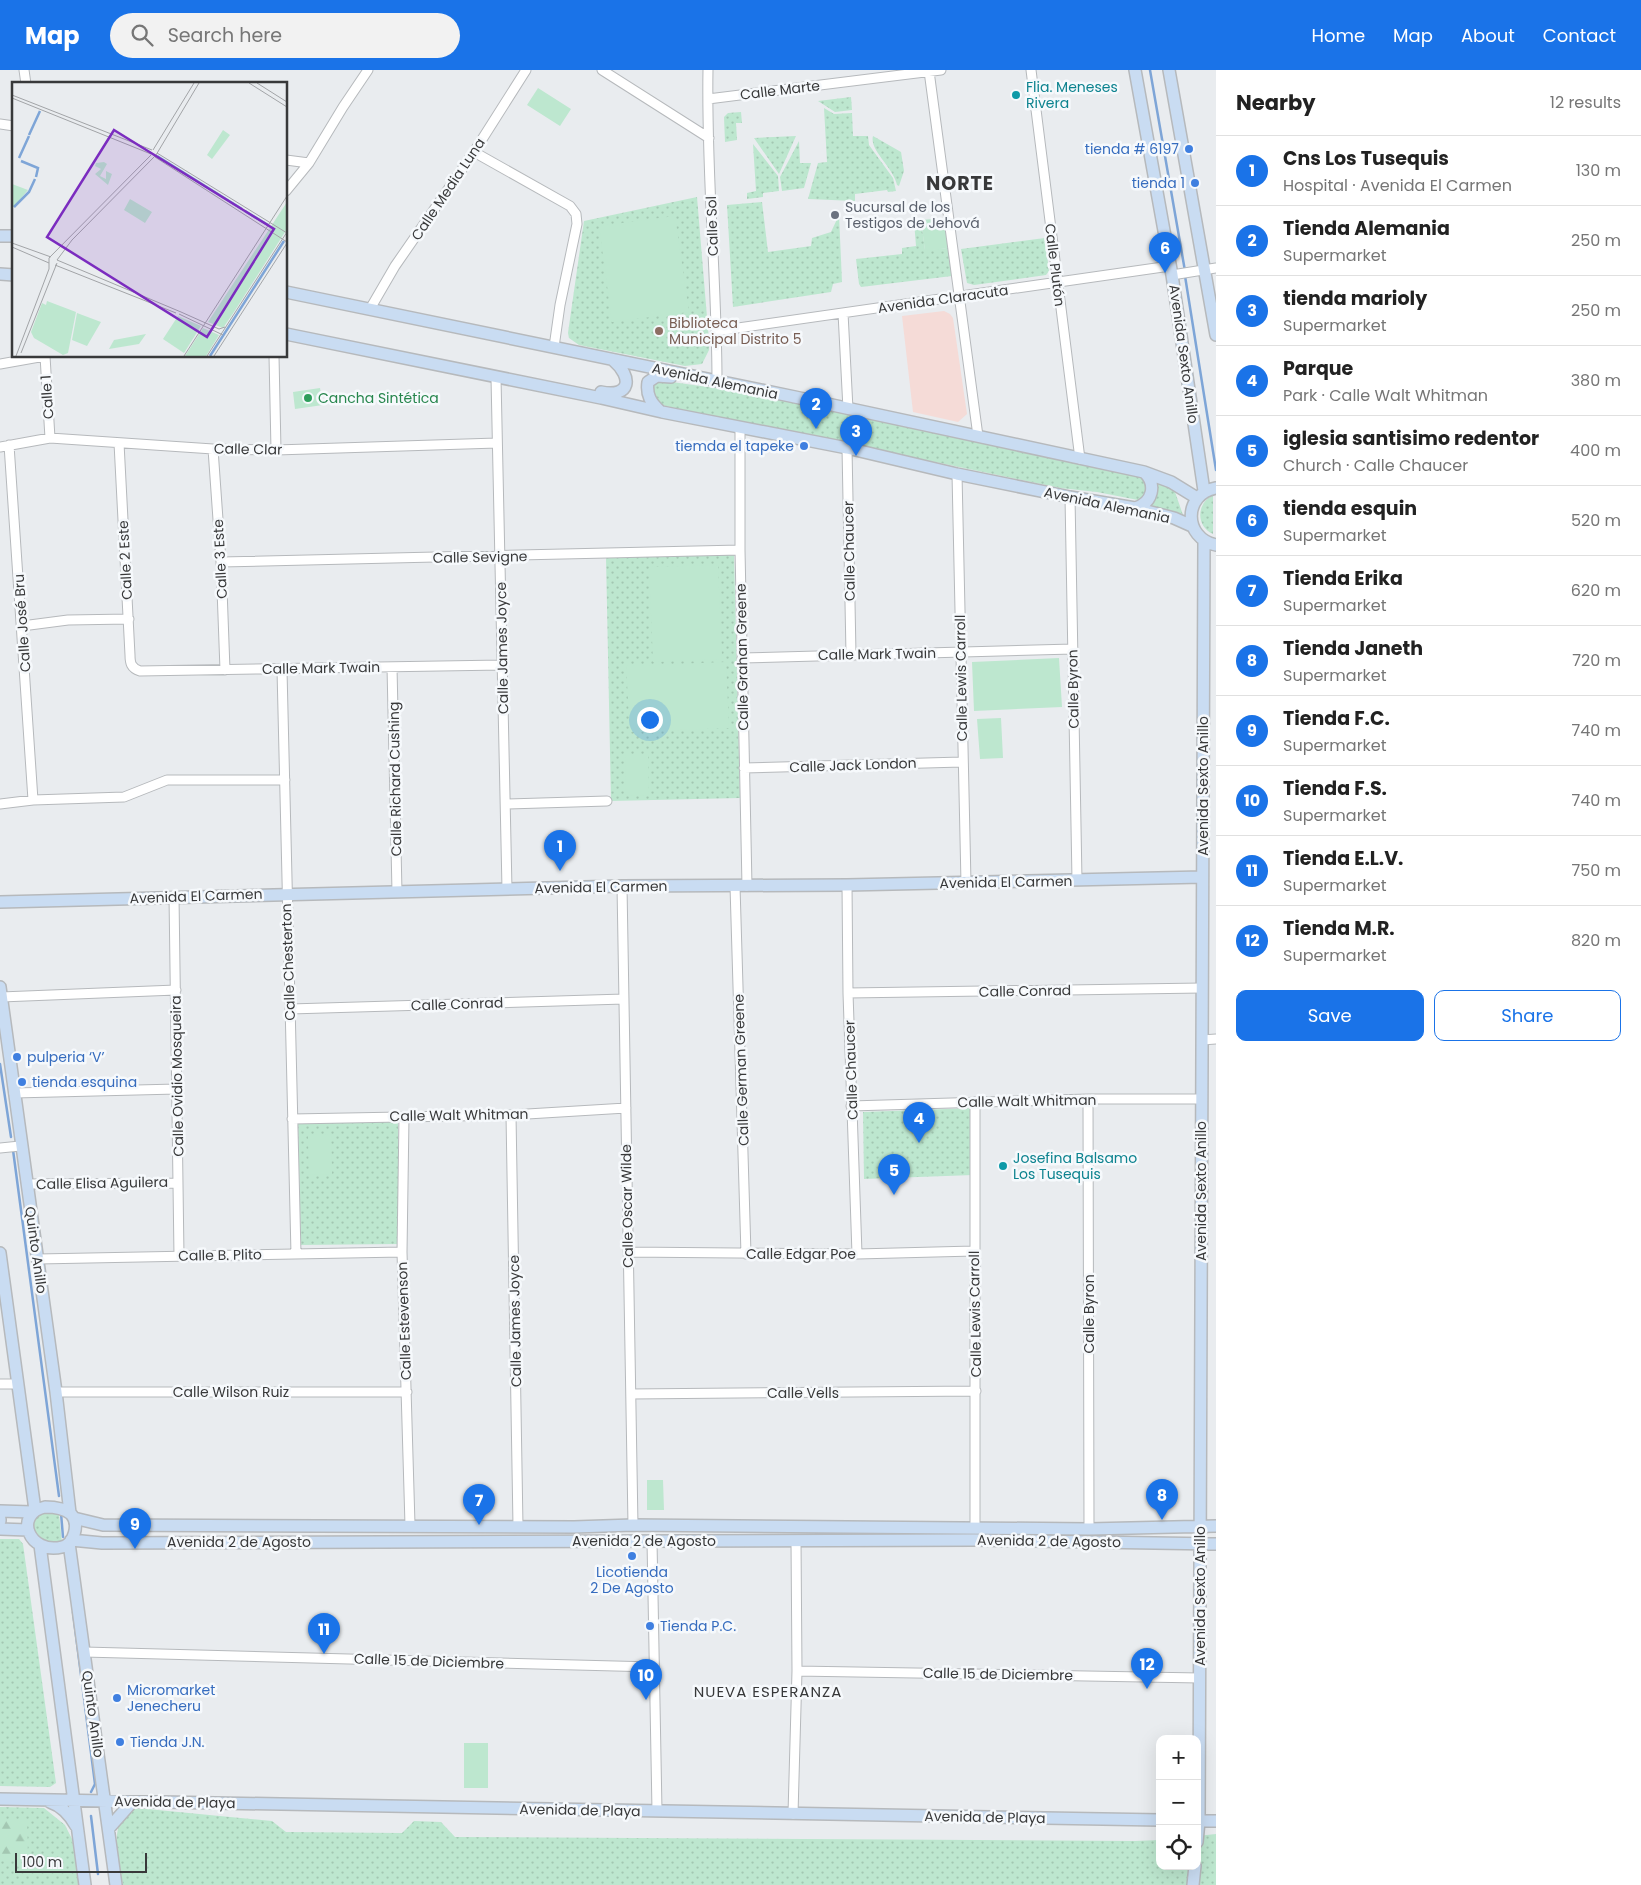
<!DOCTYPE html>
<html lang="en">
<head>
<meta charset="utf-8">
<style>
  :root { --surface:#fff; --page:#f2f2f2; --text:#222; --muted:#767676; --line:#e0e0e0; --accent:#1a73e8 }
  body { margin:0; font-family:Poppins,sans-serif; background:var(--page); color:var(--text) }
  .controls { position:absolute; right:15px; bottom:15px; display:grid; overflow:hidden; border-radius:10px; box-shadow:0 5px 20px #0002 }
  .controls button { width:45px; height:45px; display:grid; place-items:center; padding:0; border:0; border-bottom:1px solid var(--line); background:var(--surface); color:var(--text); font:25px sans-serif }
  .scale { position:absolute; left:15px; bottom:12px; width:132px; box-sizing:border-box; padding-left:5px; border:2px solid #38393a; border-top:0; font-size:14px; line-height:18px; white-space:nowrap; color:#38393a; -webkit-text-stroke:4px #f6f9fc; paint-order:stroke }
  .you { position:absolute; left:649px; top:649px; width:18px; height:18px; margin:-12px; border:4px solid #fff; border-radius:50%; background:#1a73e8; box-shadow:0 0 0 8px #1a73e833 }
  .badge { display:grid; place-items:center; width:32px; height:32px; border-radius:50%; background:var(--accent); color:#fff; font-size:16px; font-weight:700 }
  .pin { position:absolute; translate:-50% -41px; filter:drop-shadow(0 1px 2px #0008) }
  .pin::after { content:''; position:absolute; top:26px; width:18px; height:15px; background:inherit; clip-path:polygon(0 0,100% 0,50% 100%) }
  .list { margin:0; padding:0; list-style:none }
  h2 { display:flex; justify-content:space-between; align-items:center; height:65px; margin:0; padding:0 20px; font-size:21px }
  h2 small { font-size:16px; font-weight:400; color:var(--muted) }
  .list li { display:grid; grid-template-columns:32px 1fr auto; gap:15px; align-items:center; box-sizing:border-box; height:70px; padding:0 20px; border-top:1px solid var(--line) }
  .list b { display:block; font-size:19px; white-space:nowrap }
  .list p { margin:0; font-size:16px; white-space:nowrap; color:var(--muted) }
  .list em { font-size:16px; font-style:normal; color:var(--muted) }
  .actions { display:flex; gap:10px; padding:15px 20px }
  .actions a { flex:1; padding:11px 0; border:1px solid var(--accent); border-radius:10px; text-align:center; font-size:18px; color:var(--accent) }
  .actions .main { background:var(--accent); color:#fff }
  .icon { flex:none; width:28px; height:28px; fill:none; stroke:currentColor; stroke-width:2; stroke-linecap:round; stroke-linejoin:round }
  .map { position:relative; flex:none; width:1216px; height:1815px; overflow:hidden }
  header { display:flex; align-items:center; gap:30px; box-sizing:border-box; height:70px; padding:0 25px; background:var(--accent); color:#fff }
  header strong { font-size:24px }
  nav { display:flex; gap:28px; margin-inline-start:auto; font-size:18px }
  .search { width:350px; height:45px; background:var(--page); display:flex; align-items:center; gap:12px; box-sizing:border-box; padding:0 18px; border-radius:28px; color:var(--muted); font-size:19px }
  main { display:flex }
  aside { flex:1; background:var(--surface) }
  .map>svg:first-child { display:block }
</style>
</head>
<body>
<header>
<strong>Map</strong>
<div class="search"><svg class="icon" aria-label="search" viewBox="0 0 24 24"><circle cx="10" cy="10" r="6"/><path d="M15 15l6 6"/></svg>Search here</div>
<nav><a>Home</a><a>Map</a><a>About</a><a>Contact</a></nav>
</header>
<main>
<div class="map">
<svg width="1216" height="1815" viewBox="0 0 1216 1815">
  <defs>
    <pattern id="grass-dots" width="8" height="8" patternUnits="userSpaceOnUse" patternTransform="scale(1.25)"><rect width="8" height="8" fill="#bde7cf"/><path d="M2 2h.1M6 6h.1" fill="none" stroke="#a3c7b2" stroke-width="1.8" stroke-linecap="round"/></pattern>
    <pattern id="forest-firs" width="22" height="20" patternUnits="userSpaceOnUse" patternTransform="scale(1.25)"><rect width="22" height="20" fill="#bde7cf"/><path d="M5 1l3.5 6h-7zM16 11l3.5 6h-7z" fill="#a3c7b2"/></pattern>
  </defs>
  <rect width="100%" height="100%" fill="#e9ecef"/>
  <!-- industrial -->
  <path fill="#f5dbd7" d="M944 241 950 244 953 248 967 344 958 352 913 342 902 246Z"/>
  <!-- grass -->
  <path fill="url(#grass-dots)" d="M851 27 852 40 835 42 818 31Z
    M824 38 834 44 852 43 853 66H868L869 75 893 108 896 121 888 122 887 120 855 124V131L808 129 818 93 827 92Z
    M741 42 742 53H736L737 70 725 72 724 47 728 43Z
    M796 66 779 104 754 68Z
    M873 66 901 82 904 101 899 116 897 115C894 98 869 80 873 66Z
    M799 71 800 93H811L804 118 782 121 780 107Z
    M753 74 778 106 779 121 763 123V127L747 129V123L756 121Z
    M697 127 709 271V280L702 294 685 296 579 275 569 268 568 263 584 151Z
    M762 132 768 182 811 176 812 168 831 162 839 145 842 212 833 214 831 222 733 237 727 135Z
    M921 150 925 180 948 178 952 206 861 217 859 214 856 189 902 184V178L916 176 914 151Z
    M1045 168 1049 201 1046 205 974 215 967 213 961 179Z
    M657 312H672L743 322 1141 405C1146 414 1149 419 1143 428L1138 430 1097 422 1060 418 661 335 656 328 652 319Z
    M1157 409 1174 419 1183 445 1150 437C1158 429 1159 420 1157 409Z
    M1213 425V464C1196 456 1196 434 1213 425Z
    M734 484 740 728 611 731 606 488Z
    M974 1038 973 1105 864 1109 863 1042Z
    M398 1051V1174L301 1175 298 1053Z
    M46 1443 59 1444 62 1473 40 1470 34 1464 32 1447Z
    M0 1469H19L23 1474 56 1713 50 1717 0 1716Z
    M0 1737 44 1738 65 1755 72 1769 80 1815H0Z
    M137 1738 272 1751 286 1762 402 1763 414 1751 441 1752 455 1767 1135 1771 1160 1770V1796H1197V1766L1216 1764V1815H123C120 1795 110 1763 124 1746 126 1742 133 1740 137 1738Z"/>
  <!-- forest -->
  <path fill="url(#forest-firs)" d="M0 1750 27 1751 28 1789H0Z"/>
  <!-- garden -->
  <path fill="#bde7cf" d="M538 18 571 39 560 56 527 35Z
    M675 146 689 242 612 252 599 156Z
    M945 148 948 178 925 181 921 150Z
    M320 318 323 335 295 339 293 322Z
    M718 495 722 589 653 592 649 497Z
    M1059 588 1062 637 974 641 972 592Z
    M726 592 729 658 630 662 626 596Z
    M1001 648 1003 688 980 689 977 649Z
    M625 685H648L649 725 626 726Z
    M331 1064 332 1104 309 1105 308 1065Z
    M647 1410H663L664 1440H647Z
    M464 1673H488V1718H464Z"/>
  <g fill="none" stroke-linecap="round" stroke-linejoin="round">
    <!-- stream -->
    <path stroke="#7ea5d7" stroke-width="2.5" d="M1150 0 1185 201
      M1185 206 1216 400
      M0 994 11 1067
      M13 1080 59 1426
      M61 1443 63 1467
      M73 1542 95 1714 91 1722
      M91 1746 98 1804"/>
    <defs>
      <path id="street" d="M24 0 26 14
        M602 0 709 68
        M708 0C706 104 717 208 717 312
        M1031 0 1080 389
        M929 1 978 366
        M708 29 941 0
        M0 54 14 56
        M474 82 570 136 576 144 577 154 560 235 554 277
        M286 90 309 93
        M286 121 309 93 343 37 368 0
        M1172 205 1216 198
        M370 239 395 196 474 82 526 0
        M843 243 848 339
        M717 261 1170 196
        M45 286 50 368
        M274 286 276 380
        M0 294 45 286
        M496 308 507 819
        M740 358V480L747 816
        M119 373 130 585C130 593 131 598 140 601L502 595
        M9 375 33 730
        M0 377 50 368 213 379 276 380 497 373
        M847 378 851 584
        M213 379 221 492 225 600
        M957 404 966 813
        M1070 427 1077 810
        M221 492 740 480
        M22 556 68 550 129 549
        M742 588 1073 579
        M392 597 397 822
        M282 600 296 1184
        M744 698 962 692
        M0 734 33 730 124 727 167 710H285
        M506 734 607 731
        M847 815 848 923 857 1184
        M622 816 633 1455
        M735 816 746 1184
        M174 826 179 1186
        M848 923 1202 918
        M1 927 176 920
        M290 939 624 929
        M1202 970 1216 969
        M14 1023 177 1019
        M1088 1029 1089 1459
        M851 1036 1088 1029H1202
        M511 1045 518 1456
        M404 1047 402 1182 410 1455
        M292 1049 511 1045 626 1038
        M0 1078 20 1076
        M27 1114 178 1113
        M628 1182 857 1184 974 1181
        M38 1189 402 1182
        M0 1314H18
        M56 1322H407
        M631 1324 976 1321
        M975 1457V1032
        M652 1471 657 1741
        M84 1582 654 1597
        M797 1601 1200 1608
        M793 1744 797 1601 796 1471"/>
      <path id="secondary" d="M1135 0 1172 205 1204 421
        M1169 0 1216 265
        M0 166H14
        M0 204 14 205
        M286 222 795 327 1144 402 1171 412 1197 428
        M286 264 601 328 662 342 847 378 957 404 1070 427 1135 438 1174 448 1192 456
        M601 322C631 328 633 307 613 290
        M660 341C651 333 646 325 648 312L657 306 671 307
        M1216 418C1183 424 1183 468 1216 475
        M1135 438C1153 433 1157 414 1144 402
        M0 832 622 816 847 815 1202 807
        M0 917 56 1322 70 1443
        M0 1183 35 1440
        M45 1437C54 1437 64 1438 71 1444 80 1454 74 1474 62 1477 29 1485 13 1444 45 1437Z
        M0 1441 32 1442
        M74 1448 103 1455 574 1457 633 1455 1089 1459 1216 1456
        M0 1449V1451
        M0 1459 28 1460
        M71 1470 102 1473 974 1470 1216 1474
        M69 1473 116 1815
        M40 1475 85 1815
        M0 1729 1160 1750
        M50 1732C62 1736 70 1745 76 1756
        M1197 1751H1216
        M109 1758 132 1732
        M1197 1772 1199 1751 1204 471
        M1193 1815 1195 1796"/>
    </defs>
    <!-- street casing -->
    <use href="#street" stroke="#b6b9bc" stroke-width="11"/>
    <!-- secondary casing -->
    <use href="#secondary" stroke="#b6b9bc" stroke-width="14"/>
    <!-- street -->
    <use href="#street" stroke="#fff" stroke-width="9"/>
    <!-- secondary -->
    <use href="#secondary" stroke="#c9dcf2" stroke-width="11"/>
  </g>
  <!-- markers -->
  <g fill="#0f9aa8" stroke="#f6f9fc" stroke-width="2">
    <circle cx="1016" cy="25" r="5"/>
    <circle cx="1003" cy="1096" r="5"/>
  </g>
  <g fill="#3f7fe0" stroke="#f6f9fc" stroke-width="2">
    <circle cx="1189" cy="79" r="5"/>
    <circle cx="1195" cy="113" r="5"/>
    <circle cx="804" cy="376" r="5"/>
    <circle cx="17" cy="987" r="5"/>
    <circle cx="22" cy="1012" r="5"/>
    <circle cx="632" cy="1486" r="5"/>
    <circle cx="650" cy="1556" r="5"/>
    <circle cx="117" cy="1628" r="5"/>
    <circle cx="120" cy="1672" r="5"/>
  </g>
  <circle fill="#6b7280" stroke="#f6f9fc" stroke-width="2" cx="835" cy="145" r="5"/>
  <circle fill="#8d6e63" stroke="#f6f9fc" stroke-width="2" cx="659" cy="261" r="5"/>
  <circle fill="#2e9e5b" stroke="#f6f9fc" stroke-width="2" cx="308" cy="328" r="5"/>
  <g text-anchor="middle" stroke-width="5" stroke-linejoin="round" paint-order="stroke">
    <!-- culture labels -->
    <g font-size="14" fill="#0d838f" stroke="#f6f9fc" text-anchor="start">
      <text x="1026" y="22">Flia. Meneses<tspan x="1026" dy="16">Rivera</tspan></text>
      <text x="1013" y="1093">Josefina Balsamo<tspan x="1013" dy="16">Los Tusequis</tspan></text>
    </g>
    <!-- street labels -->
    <g font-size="14" fill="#38393a" stroke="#f6f9fc">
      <text transform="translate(780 20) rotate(-7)" y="5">Calle Marte</text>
      <text transform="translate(448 119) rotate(-56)" y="5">Calle Media Luna</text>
      <text transform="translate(712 156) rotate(-92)" y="5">Calle Sol</text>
      <text transform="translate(1055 195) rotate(83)" y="5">Calle Plutón</text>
      <text transform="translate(943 229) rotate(-8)" y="5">Avenida Claracuta</text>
      <text transform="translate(1184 284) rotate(82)" y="5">Avenida Sexto Anillo</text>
      <text transform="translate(715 311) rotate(12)" y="5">Avenida Alemania</text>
      <text transform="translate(47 327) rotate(-94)" y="5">Calle 1</text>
      <text transform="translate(248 379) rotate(1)" y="5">Calle Clar</text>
      <text transform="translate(1107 435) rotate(12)" y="5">Avenida Alemania</text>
      <text transform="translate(849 481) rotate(-91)" y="5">Calle Chaucer</text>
      <text transform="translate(480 487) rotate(-1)" y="5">Calle Sevigne</text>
      <text transform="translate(220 489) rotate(-93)" y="5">Calle 3 Este</text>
      <text transform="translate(125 490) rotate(-93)" y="5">Calle 2 Este</text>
      <text transform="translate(22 553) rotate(-94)" y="5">Calle José Bru</text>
      <text transform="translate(502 578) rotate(-91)" y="5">Calle James Joyce</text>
      <text transform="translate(877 584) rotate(-1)" y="5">Calle Mark Twain</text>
      <text transform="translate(742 587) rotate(-91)" y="5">Calle Grahan Greene</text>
      <text transform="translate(321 598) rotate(-1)" y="5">Calle Mark Twain</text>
      <text transform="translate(961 608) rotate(-91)" y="5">Calle Lewis Carroll</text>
      <text transform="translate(1073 619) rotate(-91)" y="5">Calle Byron</text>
      <text transform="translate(853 695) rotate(-2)" y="5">Calle Jack London</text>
      <text transform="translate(395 709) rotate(-91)" y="5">Calle Richard Cushing</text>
      <text transform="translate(1203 716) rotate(-90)" y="5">Avenida Sexto Anillo</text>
      <text transform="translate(1006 812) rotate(-1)" y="5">Avenida El Carmen</text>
      <text transform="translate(601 817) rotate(-1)" y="5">Avenida El Carmen</text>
      <text transform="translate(196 826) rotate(-2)" y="5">Avenida El Carmen</text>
      <text transform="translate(288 892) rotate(-92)" y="5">Calle Chesterton</text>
      <text transform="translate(1025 921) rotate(-1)" y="5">Calle Conrad</text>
      <text transform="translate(457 934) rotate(-2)" y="5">Calle Conrad</text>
      <text transform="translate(741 1000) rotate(-92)" y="5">Calle German Greene</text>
      <text transform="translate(851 1000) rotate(-92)" y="5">Calle Chaucer</text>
      <text transform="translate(177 1006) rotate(-91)" y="5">Calle Ovidio Mosqueira</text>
      <text transform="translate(1027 1031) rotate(-1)" y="5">Calle Walt Whitman</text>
      <text transform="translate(459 1045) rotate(-1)" y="5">Calle Walt Whitman</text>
      <text transform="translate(102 1113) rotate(-1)" y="5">Calle Elisa Aguilera</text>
      <text transform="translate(1201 1121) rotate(-90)" y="5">Avenida Sexto Anillo</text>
      <text transform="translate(627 1136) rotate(-91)" y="5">Calle Oscar Wilde</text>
      <text transform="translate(36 1180) rotate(82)" y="5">Quinto Anillo</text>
      <text x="801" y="1189">Calle Edgar Poe</text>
      <text transform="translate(220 1185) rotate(-1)" y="5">Calle B. Plito</text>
      <text transform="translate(975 1244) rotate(-91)" y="5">Calle Lewis Carroll</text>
      <text transform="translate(1089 1244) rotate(-90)" y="5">Calle Byron</text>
      <text transform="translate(404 1251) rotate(-92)" y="5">Calle Estevenson</text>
      <text transform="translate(515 1251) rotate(-91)" y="5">Calle James Joyce</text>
      <text x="231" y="1327">Calle Wilson Ruiz</text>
      <text x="803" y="1328">Calle Vells</text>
      <text x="644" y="1476">Avenida 2 de Agosto</text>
      <text transform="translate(1049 1471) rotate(1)" y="5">Avenida 2 de Agosto</text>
      <text x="239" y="1477">Avenida 2 de Agosto</text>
      <text transform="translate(1200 1526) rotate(-90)" y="5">Avenida Sexto Anillo</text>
      <text transform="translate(429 1591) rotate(2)" y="5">Calle 15 de Diciembre</text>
      <text transform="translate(998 1604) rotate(1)" y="5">Calle 15 de Diciembre</text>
      <text transform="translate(93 1644) rotate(82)" y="5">Quinto Anillo</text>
      <text transform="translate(175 1732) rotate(1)" y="5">Avenida de Playa</text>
      <text transform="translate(580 1740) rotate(1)" y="5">Avenida de Playa</text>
      <text transform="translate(985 1747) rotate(1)" y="5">Avenida de Playa</text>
    </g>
    <!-- shop labels -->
    <g font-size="14" fill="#366cbe" stroke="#f6f9fc" text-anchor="start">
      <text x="1179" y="84" text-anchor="end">tienda # 6197</text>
      <text x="1185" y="118" text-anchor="end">tienda 1</text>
      <text x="794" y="381" text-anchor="end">tiemda el tapeke</text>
      <text x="27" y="992">pulperia ‘V’</text>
      <text x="32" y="1017">tienda esquina</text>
      <text x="632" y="1507" text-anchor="middle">Licotienda<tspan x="632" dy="16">2 De Agosto</tspan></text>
      <text x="660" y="1561">Tienda P.C.</text>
      <text x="127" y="1625">Micromarket<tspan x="127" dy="16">Jenecheru</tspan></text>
      <text x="130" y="1677">Tienda J.N.</text>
    </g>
    <!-- worship labels -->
    <g font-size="14" fill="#5b616d" stroke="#f6f9fc" text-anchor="start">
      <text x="845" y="142">Sucursal de los<tspan x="845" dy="16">Testigos de Jehová</tspan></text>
    </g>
    <!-- education labels -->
    <g font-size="14" fill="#785e54" stroke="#f6f9fc" text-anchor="start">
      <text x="669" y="258">Biblioteca<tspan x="669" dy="16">Municipal Distrito 5</tspan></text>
    </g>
    <!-- leisure labels -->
    <g font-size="14" fill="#27864d" stroke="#f6f9fc" text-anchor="start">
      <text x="318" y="333">Cancha Sintética</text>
    </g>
    <!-- neighbourhood labels -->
    <g font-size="15" letter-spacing="1" fill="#38393a" stroke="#f6f9fc">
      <text x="768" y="1627">NUEVA ESPERANZA</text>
    </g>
    <!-- district labels -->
    <g font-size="19" font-weight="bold" letter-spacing="1" fill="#38393a" stroke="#f6f9fc">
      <text x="960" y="120">NORTE</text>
    </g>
  </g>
  <!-- overview -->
  <g transform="translate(12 12)">
    <rect width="275" height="275" fill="#e9ecef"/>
    <path d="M211 48 218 53 200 77 195 73ZM92 80 95 82 88 94 94 97V89L100 92 96 103 83 92 89 87 83 84 84 81ZM0 102 16 108 0 127ZM118 117 140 130 133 141 112 128ZM275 120V147L222 230 211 246 196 240ZM65 231 89 240 75 264 60 258ZM166 234 189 244 172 271 151 257ZM191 246 207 253 194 274H173ZM134 252 127 262 97 267 102 258Z" fill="#bde7cf"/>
    <path d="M35 219 64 230 56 271 51 273 22 256 19 250 30 221 34 223Z" fill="#bde7cf"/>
    <path d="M118 119 133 127 128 136 115 125ZM169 248 177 253 172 261 176 264 172 270 162 260Z" fill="#bde7cf"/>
    <path fill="none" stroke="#7ea5d7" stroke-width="2.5" d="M17 53 28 29M145 74 230 127M7 76 17 54M9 79 26 86 24 95M2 125 17 110 23 97M233 129 256 143M198 274 272 159"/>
    <path fill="none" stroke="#a2a4a7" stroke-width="1" d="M237 1 275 25M245 1 275 20M0 13 140 68M0 16 139 72M141 68 182 1M145 71 275 151M143 75 275 160M0 161 39 175M0 165 37 181M45 178 60 158 144 73 187 1M45 178 169 230M43 183 164 231M169 230 207 247 213 245M167 232 211 253M9 271 45 181M4 274 37 187V176L139 73M172 274 275 114M195 274 275 150M202 274 275 161"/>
    <path fill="#7b2cbf" fill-opacity="0.15" stroke="#7b2cbf" stroke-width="2.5" d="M102 48 262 147 195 255 35 155Z"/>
    <rect width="275" height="275" fill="none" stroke="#38393a" stroke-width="2.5"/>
  </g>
</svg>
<div class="controls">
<button>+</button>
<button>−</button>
<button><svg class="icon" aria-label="locate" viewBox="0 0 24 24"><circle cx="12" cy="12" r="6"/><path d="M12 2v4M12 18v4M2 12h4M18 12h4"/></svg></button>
</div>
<div class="scale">100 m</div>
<div class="you"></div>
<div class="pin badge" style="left:560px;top:801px">1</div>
<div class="pin badge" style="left:816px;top:359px">2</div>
<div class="pin badge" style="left:856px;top:386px">3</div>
<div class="pin badge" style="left:919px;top:1073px">4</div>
<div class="pin badge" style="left:894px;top:1125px">5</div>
<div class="pin badge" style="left:1165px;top:203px">6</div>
<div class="pin badge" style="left:479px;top:1455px">7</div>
<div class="pin badge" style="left:1162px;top:1450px">8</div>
<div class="pin badge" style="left:135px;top:1479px">9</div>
<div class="pin badge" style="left:646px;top:1630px">10</div>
<div class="pin badge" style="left:324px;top:1584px">11</div>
<div class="pin badge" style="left:1147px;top:1619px">12</div>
</div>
<aside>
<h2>Nearby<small>12 results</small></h2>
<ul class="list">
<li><span class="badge">1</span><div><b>Cns Los Tusequis</b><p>Hospital · Avenida El Carmen</p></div><em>130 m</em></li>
<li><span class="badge">2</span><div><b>Tienda Alemania</b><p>Supermarket</p></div><em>250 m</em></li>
<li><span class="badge">3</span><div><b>tienda marioly</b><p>Supermarket</p></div><em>250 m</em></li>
<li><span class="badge">4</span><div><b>Parque</b><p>Park · Calle Walt Whitman</p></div><em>380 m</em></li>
<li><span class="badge">5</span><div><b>iglesia santisimo redentor</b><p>Church · Calle Chaucer</p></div><em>400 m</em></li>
<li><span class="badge">6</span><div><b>tienda esquin</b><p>Supermarket</p></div><em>520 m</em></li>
<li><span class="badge">7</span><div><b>Tienda Erika</b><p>Supermarket</p></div><em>620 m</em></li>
<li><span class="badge">8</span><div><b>Tienda Janeth</b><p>Supermarket</p></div><em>720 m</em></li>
<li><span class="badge">9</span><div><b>Tienda F.C.</b><p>Supermarket</p></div><em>740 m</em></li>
<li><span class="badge">10</span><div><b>Tienda F.S.</b><p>Supermarket</p></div><em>740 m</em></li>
<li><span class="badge">11</span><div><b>Tienda E.L.V.</b><p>Supermarket</p></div><em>750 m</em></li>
<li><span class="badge">12</span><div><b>Tienda M.R.</b><p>Supermarket</p></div><em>820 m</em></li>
</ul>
<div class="actions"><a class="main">Save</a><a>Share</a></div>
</aside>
</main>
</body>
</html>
